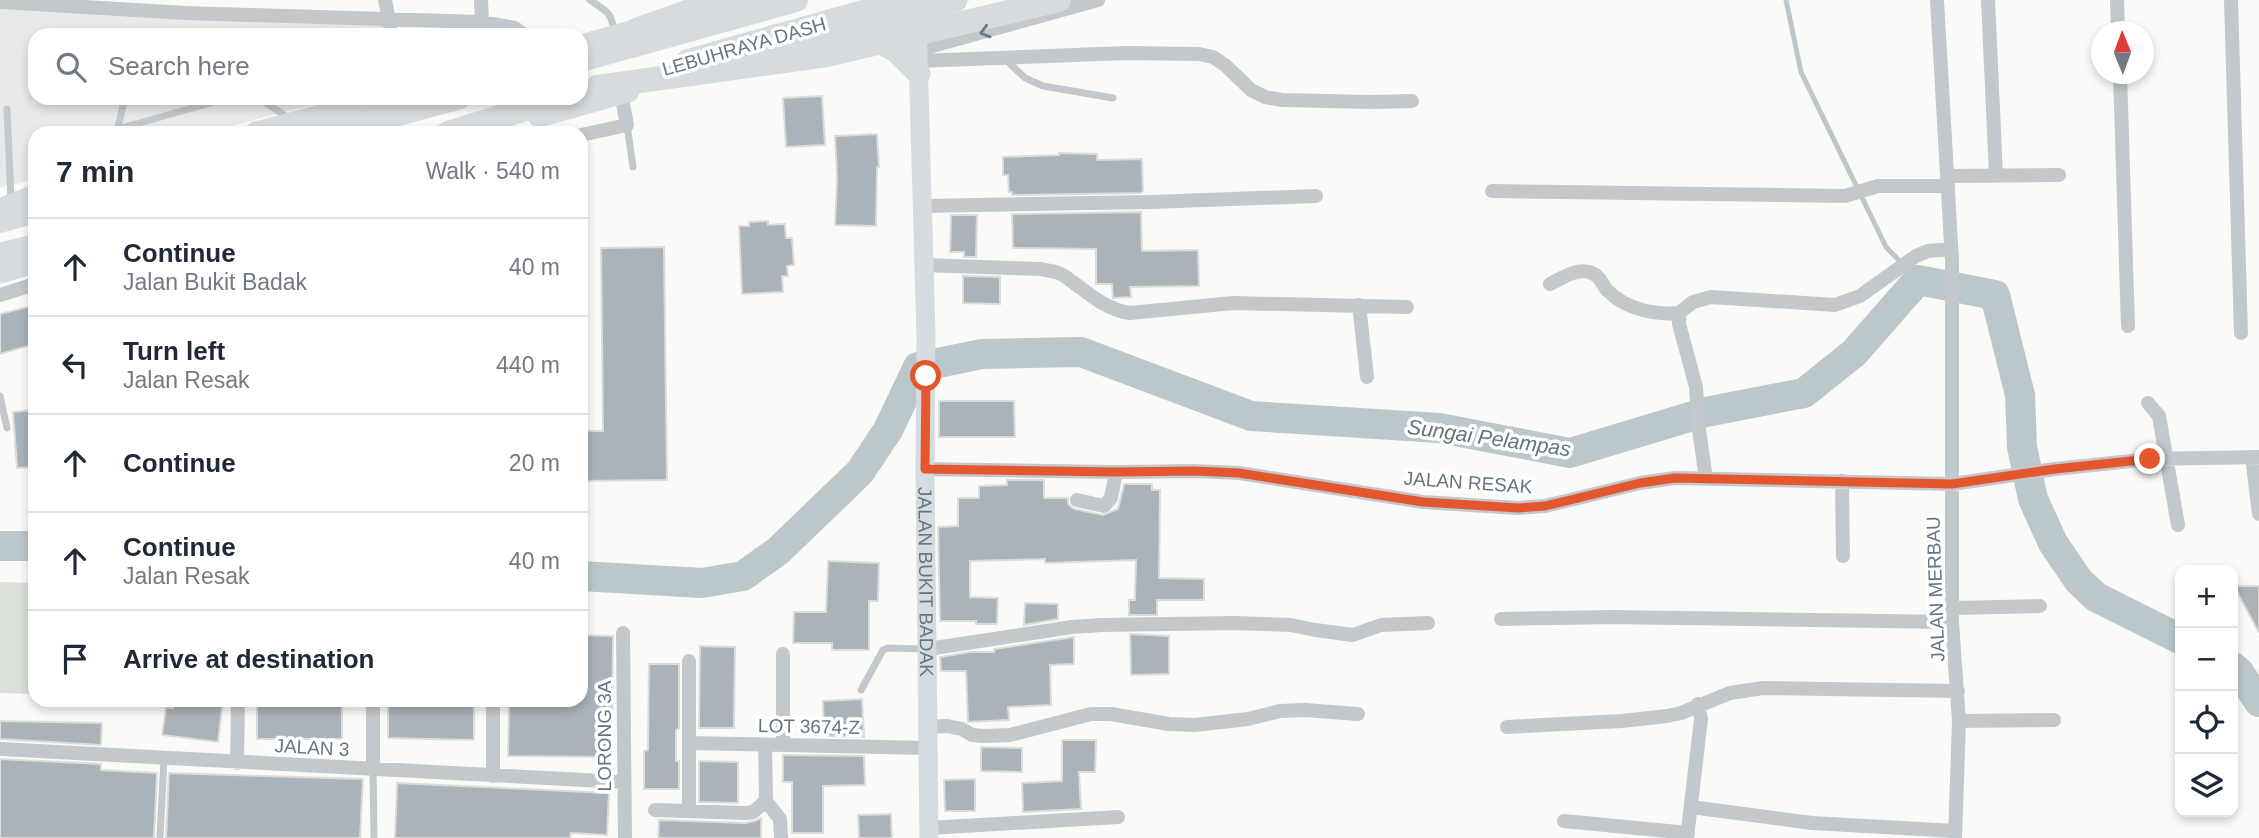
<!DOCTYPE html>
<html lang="en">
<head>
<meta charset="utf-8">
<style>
  :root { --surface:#fff; --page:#f2f2f3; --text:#1f2937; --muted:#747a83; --line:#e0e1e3 }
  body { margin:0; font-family:Helvetica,sans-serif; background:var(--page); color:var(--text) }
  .controls { position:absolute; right:21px; bottom:21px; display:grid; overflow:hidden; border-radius:14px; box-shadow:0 4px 10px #0003 }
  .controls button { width:63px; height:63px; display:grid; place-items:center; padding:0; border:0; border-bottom:2px solid var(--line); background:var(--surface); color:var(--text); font:35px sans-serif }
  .compass { position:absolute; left:2091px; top:21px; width:63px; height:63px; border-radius:50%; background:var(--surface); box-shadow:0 4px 10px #0003; rotate:359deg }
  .stop { position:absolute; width:21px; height:21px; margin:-16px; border:5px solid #e4572e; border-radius:50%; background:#fff }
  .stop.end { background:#e4572e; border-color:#fff; box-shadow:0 2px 7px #0008 }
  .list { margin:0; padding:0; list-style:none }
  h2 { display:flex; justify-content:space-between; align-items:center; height:91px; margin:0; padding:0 28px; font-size:30px }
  h2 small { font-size:23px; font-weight:400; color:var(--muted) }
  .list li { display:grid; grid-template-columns:46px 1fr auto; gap:21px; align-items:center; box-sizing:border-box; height:98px; padding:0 28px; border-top:2px solid var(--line) }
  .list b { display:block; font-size:26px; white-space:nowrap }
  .list p { margin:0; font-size:23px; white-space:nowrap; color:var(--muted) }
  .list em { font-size:23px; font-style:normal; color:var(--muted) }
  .icon { flex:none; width:38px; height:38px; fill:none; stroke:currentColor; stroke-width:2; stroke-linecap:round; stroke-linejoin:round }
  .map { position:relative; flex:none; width:2259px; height:838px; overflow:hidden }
  .search { position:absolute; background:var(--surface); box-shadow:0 4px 10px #0003; left:28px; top:28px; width:560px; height:77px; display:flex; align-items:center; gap:18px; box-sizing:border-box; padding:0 24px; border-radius:21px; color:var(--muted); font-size:26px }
  .panel { position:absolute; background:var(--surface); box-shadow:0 4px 10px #0003; left:28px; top:126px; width:560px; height:581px; border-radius:21px }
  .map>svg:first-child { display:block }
</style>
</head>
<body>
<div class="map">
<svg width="2259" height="838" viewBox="0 0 2259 838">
  <rect width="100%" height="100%" fill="#fafaf8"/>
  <!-- built -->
  <path fill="#e8e9e9" d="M0 8 384 24 386 35H35V98H336L206 133H35V179L0 188Z"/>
  <!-- green -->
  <path fill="#dadfd7" d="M0 582 35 583V694L0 693Z"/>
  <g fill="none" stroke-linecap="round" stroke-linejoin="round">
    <!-- stream -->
    <path stroke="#bbc7cb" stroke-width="5" d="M1786 0 1801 72 1886 247 1918 280"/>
    <!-- river -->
    <path stroke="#bbc7cb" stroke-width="30" d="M0 546H35
      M581 576 702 583 743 576 778 551 860 472 888 430 918 367 982 354 1081 352 1251 416 1439 428 1570 453 1706 412 1804 393 1854 353 1918 280 1995 295 2020 395 2022 447 2033 499 2053 543 2079 581 2096 597 2180 639
      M2233 667 2239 672 2259 702"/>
  </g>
  <!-- building -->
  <path fill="#aab3b9" stroke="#dcdcda" stroke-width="2" d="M822 96 825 145 786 147 783 98Z
    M877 134 879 167H877L876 226 835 225 837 177 835 136Z
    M1059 153 1097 154V160L1142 159 1143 191 1141 193 1012 195V192H1009L1008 175H1003V157L1059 155Z
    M1141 212 1142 251 1198 250 1199 286 1130 287 1131 297 1113 298 1112 284H1096V249L1013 248 1012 214Z
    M951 215H977L976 257H964V252H950Z
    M768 221V225L785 224 786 238H792L794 265 787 266 788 276H782L783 292 742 294 739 226H749V222Z
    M664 247 667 480 581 481V431H603L601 248Z
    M963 276 1000 277V304L963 303Z
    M35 305V344L0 354V314Z
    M939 401H1014L1015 437H939Z
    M35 410V467L17 468 13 412Z
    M1007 480H1044V498H1068V504L1074 509 1103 515 1118 509 1124 484H1152V490H1160L1159 578 1204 579V600H1157V615H1129V600H1135L1136 560 1045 563V559L970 561V597L998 598 997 624H976V621H940L938 527 958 526V498H979V486L1007 485Z
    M828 561 879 563 878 601H869V650H832V643H793L794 612H826Z
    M2234 586H2259V633Z
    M1025 603 1058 604V619L1024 625Z
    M1130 634 1169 636V674L1131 675Z
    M581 635 613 636 612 757 508 756 509 700H581Z
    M1074 637V664L1050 665 1051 705 1008 707 1009 720 968 722 966 671H941L940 657 970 652H994V649Z
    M700 646 735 647 734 728H699Z
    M649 664H679V728L676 730V761H679V789H644V751L648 750Z
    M862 699 864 737 824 736 823 701Z
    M174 700H223L218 742 162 735 166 707 173 708Z
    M257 700H342V739H257Z
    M388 700H474V740L388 738Z
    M0 721 102 723 101 745 0 739Z
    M1062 740H1096L1095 772H1079L1081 809 1023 812 1022 783 1062 781Z
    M981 747 1022 748V772L981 771Z
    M783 755 864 756 865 785 823 786V833H792V782H783Z
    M0 759 101 764V770L157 773 154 838H0Z
    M699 761 738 762V803L699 802Z
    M169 773 363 779 360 838H166Z
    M975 779V811H945L944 780Z
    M397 783 609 793 607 835 571 833 570 838H395Z
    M891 814 892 838H859L858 815Z
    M761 818V838H658L659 820 746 823 755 821Z"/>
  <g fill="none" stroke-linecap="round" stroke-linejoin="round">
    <!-- service -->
    <path stroke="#c3c8cc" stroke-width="7" d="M590 0C608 13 610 10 615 33
      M1004 58 1025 78 1043 86 1113 98
      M259 98 290 119
      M7 109 11 200
      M627 125 633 167
      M118 129 228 98
      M117 132 124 101 133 98
      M0 396 7 428
      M861 690 883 650 888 648 924 649
      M373 770 374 838
      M160 838 164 759"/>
    <!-- minor -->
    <path stroke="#c3c8cc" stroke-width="14" d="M385 0 392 35
      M481 0 482 22
      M1937 0 1952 261V622L1959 721 1955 838
      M1988 0 1996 175
      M2117 0 2118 32
      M2231 0 2241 333
      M0 2 186 13 482 22 515 28 524 35
      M918 50 1098 0
      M918 61 1126 53 1199 54 1213 57 1225 65 1251 90 1265 97 1282 100 1371 102 1412 101
      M2120 74 2128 326
      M581 135 627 125 621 93
      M1948 176 2059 175
      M1492 191 1845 196 1878 186H1948
      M922 206 1151 202 1316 196
      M924 265 1041 269C1048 271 1057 271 1063 275 1085 290 1103 309 1130 313L1233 303 1407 307
      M1550 284C1562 278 1578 267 1592 273 1600 276 1602 284 1607 290 1625 309 1654 315 1679 313
      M0 295 35 284
      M1359 305 1367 377
      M2148 403 2159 416 2178 525
      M2252 457 2259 514
      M925 469 1116 472 1195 471 1239 473 1423 502 1518 508 1545 506 1640 483 1675 478 1952 484 2055 469 2150 459 2259 457
      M1706 479 1699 429 1696 387 1679 324V313L1693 302 1711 297 1835 305 1860 296 1916 256 1928 251 1951 249
      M1842 481 1843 556
      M1077 500 1104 506 1111 498 1116 472
      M1952 608 2040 606
      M1501 619 1612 617 1952 622
      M623 633 625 838
      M928 649 1072 627 1101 625 1234 623 1291 625 1315 630 1353 635 1381 625 1428 623
      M373 700V770
      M1959 721 2054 720
      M929 727 947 726 962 729 972 735 985 736 1010 735 1091 714H1111L1169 724 1195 725 1248 719 1280 711 1305 710 1358 714
      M1507 727 1622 721 1667 716 1681 713 1730 693 1763 688 1958 691
      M689 743 929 748
      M765 745 766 801 780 819 781 838
      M783 745V654
      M0 749 623 782
      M237 763 238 700
      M493 776V700
      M1691 807 1812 823 1955 831
      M655 810 746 813 753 812 766 801
      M689 811V661
      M1564 821 1688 833
      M929 828 1118 817
      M1687 838 1701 719 1698 704"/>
    <!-- secondary -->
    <path stroke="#d6dbdf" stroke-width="19" id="s1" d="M917 20 926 336 925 469 929 838"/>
    <!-- trunk -->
    <path stroke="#d6dbdf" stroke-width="23" d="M702 12 744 0
      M869 37 896 51 919 74
      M581 46 652 26
      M755 56 956 0
      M539 116 628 91
      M256 133 390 98
      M0 210 35 196
      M0 272 35 262"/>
    <!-- motorway -->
    <path stroke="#d6dbdf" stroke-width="24" d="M636 30 720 0
      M581 60 796 0
      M688 61 906 0
      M597 87 827 55 1059 0
      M327 133 458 98
      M448 133 561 98
      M0 221 35 211
      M0 255 35 246"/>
  </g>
  <!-- one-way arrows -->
  <defs><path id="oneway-chevron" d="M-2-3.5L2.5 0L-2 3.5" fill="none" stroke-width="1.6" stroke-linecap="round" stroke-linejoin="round" transform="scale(1.75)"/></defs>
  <use stroke="#6a7a87" href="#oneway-chevron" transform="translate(985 32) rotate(164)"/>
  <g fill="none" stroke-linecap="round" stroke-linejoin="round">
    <!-- route -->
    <path stroke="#e4572e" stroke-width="9" d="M926 376 925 469 1116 472 1195 471 1239 473 1423 502 1518 508 1545 506 1640 483 1675 478 1952 484 2055 469 2150 459"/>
  </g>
  <g text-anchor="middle" stroke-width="7" stroke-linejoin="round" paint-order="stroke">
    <!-- street labels -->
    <g font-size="19" fill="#657683" stroke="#fff">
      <text transform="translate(744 46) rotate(-16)" y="7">LEBUHRAYA DASH</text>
      <text transform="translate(1468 482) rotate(4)" y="7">JALAN RESAK</text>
      <text dy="7" stroke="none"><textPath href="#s1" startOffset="562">JALAN BUKIT BADAK</textPath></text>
      <text transform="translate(1935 589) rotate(-92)" y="7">JALAN MERBAU</text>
      <text transform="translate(809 726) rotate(1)" y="7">LOT 3674-Z</text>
      <text transform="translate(604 736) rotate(-90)" y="7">LORONG 3A</text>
      <text transform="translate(312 747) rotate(3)" y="7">JALAN 3</text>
    </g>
    <!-- water labels -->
    <g font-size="21" font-style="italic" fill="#60757c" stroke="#fff">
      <text transform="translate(1489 438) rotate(8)" y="7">Sungai Pelampas</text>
    </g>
  </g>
</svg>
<div class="controls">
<button>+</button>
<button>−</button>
<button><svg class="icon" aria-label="locate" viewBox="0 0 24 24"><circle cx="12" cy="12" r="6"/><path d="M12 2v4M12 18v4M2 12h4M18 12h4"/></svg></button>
<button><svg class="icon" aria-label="layers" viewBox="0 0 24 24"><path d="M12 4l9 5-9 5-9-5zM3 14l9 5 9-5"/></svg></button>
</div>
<svg class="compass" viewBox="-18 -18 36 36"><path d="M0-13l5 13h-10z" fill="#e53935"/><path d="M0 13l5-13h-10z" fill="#747a83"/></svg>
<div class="stop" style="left:926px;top:376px"></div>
<div class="stop end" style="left:2150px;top:459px"></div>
<div class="search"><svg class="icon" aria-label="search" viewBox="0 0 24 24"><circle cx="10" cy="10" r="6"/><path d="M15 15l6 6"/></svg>Search here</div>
<section class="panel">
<h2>7 min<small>Walk · 540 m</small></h2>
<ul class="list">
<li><svg class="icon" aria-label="ahead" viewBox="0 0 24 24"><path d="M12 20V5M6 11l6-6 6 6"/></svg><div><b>Continue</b><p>Jalan Bukit Badak</p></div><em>40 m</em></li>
<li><svg class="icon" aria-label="left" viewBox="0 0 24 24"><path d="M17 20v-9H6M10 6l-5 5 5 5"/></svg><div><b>Turn left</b><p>Jalan Resak</p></div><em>440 m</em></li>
<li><svg class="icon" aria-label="ahead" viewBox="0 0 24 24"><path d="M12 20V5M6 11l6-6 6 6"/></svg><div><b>Continue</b></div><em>20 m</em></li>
<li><svg class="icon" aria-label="ahead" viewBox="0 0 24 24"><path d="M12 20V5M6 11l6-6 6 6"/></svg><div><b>Continue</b><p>Jalan Resak</p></div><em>40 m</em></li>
<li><svg class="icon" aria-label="arrive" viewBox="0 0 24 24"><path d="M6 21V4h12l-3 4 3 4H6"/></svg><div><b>Arrive at destination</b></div></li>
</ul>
</section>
</div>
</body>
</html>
